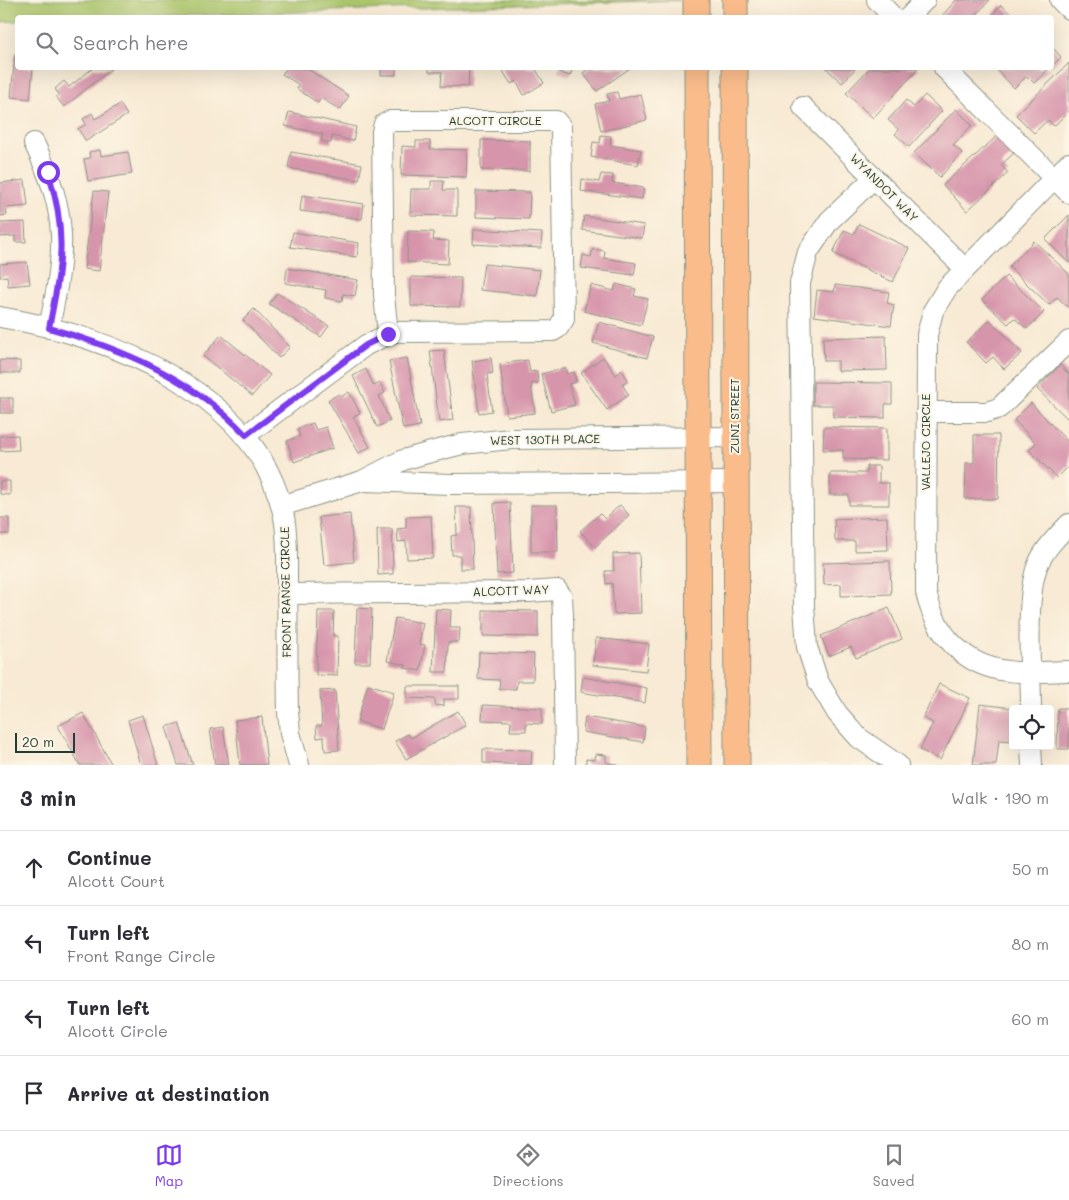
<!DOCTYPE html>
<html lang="en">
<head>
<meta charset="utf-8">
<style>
  :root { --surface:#fff; --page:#f2f2f3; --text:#2b2b33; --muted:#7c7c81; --line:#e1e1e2; --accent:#7c3aed }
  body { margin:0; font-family:Mali,sans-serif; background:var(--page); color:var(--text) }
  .controls { position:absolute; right:15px; bottom:15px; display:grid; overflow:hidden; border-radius:5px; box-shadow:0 5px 20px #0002 }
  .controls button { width:45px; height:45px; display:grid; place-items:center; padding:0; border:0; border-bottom:1px solid var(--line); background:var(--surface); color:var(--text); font:25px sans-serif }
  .scale { position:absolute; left:15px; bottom:12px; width:60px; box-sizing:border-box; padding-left:5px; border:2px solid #1f3d34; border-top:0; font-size:14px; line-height:18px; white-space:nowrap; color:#1f3d34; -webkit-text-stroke:4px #fcf5e5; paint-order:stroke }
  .stop { position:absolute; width:15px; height:15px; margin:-11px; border:4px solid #7c3aed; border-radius:50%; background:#fff }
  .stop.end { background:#7c3aed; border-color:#fff; box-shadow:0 1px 5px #0008 }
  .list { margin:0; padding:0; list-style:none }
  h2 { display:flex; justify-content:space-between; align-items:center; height:65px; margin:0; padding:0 20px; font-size:21px }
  h2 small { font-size:16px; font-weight:400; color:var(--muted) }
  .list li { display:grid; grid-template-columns:32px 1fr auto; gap:15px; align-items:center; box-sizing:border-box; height:75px; padding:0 20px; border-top:1px solid var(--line) }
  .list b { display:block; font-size:19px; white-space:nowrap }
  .list p { margin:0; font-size:16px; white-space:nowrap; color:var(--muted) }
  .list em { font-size:16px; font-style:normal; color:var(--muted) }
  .icon { flex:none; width:28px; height:28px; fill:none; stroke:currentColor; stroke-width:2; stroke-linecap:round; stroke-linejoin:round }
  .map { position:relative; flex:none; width:1069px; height:765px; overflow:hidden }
  .search { position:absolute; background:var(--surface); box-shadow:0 5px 20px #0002; left:15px; right:15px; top:15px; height:55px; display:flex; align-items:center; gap:12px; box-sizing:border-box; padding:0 18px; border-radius:5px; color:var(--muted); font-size:19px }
  .sheet { height:365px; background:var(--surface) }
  nav { display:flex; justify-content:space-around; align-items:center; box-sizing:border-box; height:70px; border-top:1px solid var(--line); background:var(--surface); font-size:14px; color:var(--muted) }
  nav a { display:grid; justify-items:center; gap:2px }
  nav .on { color:var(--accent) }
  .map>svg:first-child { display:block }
</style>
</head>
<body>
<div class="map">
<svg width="1069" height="765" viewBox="0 0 1069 765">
  <rect width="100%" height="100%" fill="#fcf5e5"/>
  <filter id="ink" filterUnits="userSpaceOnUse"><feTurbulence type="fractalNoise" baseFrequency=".02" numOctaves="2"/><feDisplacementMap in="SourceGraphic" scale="10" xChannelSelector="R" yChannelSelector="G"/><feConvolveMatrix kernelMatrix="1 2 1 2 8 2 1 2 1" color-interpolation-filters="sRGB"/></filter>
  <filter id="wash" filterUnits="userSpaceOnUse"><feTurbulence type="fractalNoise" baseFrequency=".0096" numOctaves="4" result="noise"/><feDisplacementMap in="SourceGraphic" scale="20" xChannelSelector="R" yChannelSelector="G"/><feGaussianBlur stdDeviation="1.12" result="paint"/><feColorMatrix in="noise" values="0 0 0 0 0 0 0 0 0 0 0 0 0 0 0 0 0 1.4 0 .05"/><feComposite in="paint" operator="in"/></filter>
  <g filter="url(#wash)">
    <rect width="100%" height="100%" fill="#f8ead4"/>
    <!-- green -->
    <path fill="#aac56b" stroke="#648150" d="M0 0H679L139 17 18 18 17 21 0 22Z"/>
    <g id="blocks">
      <!-- building -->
      <path fill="#d795ac" d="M956 0H990L973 18H940Z
        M1001 5 1015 18H990Z
        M1052 47 1061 57 1052 66Z
        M15 54H18V68H33L30 99 11 97Z
        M1069 63V111L1054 126 1048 120 1034 133 1016 115Z
        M93 68 111 69 64 107 56 97 59 94 55 89 64 81 69 87Z
        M287 68H306L349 96 340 110 321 98 318 103 297 89 299 85 282 74Z
        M381 68H396V75H381Z
        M429 68H469L468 87 441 86 442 72H429Z
        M501 68H535L544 83 524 95 516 81 511 84Z
        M559 68H573L570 76 558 72Z
        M589 68H630L597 91 583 73Z
        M826 68H856L842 83Z
        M870 68H919L873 118 846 93Z
        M998 68H1050L1034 83 1027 76 1014 88 996 69Z
        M617 92 619 99 641 94 647 120 601 131 595 104 609 101 607 94Z
        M925 95 942 111 909 147 895 134 899 130 888 120 906 100 914 107Z
        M120 104 127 115 86 141 78 129 86 124 83 119 92 113 95 119Z
        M956 109 972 125 953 145 962 153 940 177 914 153Z
        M289 112 356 127 353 141 332 136 331 143 321 141 323 134 285 126Z
        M601 135 611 136 610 145 641 150 638 165 591 157 593 142 600 143Z
        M998 135 1014 153 1001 165 1008 173 967 211 943 185Z
        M481 140 530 141V171L481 170Z
        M416 141H430V149L467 150 466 177 401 175 402 146 416 147Z
        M100 150 101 156 128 152 132 174 88 181 84 159 90 158 89 152Z
        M291 152 362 164 359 180 288 168Z
        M601 174 613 175 612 183 644 188 642 199 581 191 582 179 599 182Z
        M25 180 28 206 6 208 7 215 0 216V183Z
        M431 181H444L443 190H457V216L410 215 411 189H431Z
        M94 191 108 192 99 271 84 269Z
        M476 191 530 192 529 219 476 217Z
        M302 195 364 204 362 219 300 211Z
        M1069 215V263L1045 239Z
        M584 216 644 225 642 238 582 230Z
        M25 222 26 242H15V236L0 237V223Z
        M859 224 909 248 893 282 833 253 844 230 854 234Z
        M474 229 542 233 541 248 473 244Z
        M408 231 434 232 433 240 449 241 448 264 407 262Z
        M293 232 359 243 357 257 290 247Z
        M1034 241 1069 274V308L1057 297 1049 305 1009 267Z
        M593 249 605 251 604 258 636 263 634 275 581 268 583 255 591 257Z
        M27 262 30 284 8 286 7 276 0 277V264Z
        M484 264 540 270 537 296 480 290Z
        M287 268 358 280 355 296 343 294 342 301 325 298 326 290 285 283Z
        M1006 276 1044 312 1027 329 1014 318 1008 324 982 300Z
        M411 277 461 278 460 307 411 306Z
        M616 284 636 289 634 296 648 299 641 325 584 311 591 285 614 291Z
        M835 285 889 292 887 303 894 305 891 326 814 316 817 290 834 292Z
        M277 293 329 326 321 337 269 304Z
        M254 309 290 347 279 358 243 320Z
        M990 320 1022 353 1004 369 993 357 986 363 966 342Z
        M599 322 653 337 647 358 593 343Z
        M221 335 270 375 252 396 203 356Z
        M886 336 887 370 838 371V361H824L823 338Z
        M444 350 453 420 439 422 430 351Z
        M603 357 616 375 622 370 628 380 622 384 629 395 607 410 581 373Z
        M407 358 420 426 403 429 389 361Z
        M491 358 493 373 487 374 492 411 479 413 472 361Z
        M0 360 20 361V373H0Z
        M528 360 530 372 537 371 538 383 531 384 535 413 507 416 500 364Z
        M1060 365 1069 374V420L1037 389Z
        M565 368 567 374 574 372 576 382 569 384 575 405 551 411 541 374Z
        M366 369 374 386 380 383 385 393 379 396 390 421 377 427 353 376Z
        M813 382 892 383V404H885V418L833 417V405H813Z
        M349 392 360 413 353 417 370 447 359 453 328 400 339 394 341 397Z
        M0 398H13V413H0Z
        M1031 403 1069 443V466L1057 478 1029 450 1036 443 1014 420Z
        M313 423 316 430 326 427 333 448 294 462 287 441 300 436 297 429Z
        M824 427 887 428V460L843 459V450H823Z
        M18 435 19 450 0 451V436Z
        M974 435H999L998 499H965L966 463H974Z
        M867 466H879V483H889V505H849V495H830V473H867Z
        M0 481H10V495L0 494Z
        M510 502 513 573 497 574 494 503Z
        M531 505H557L558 552H531Z
        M620 505 629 515 595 547 580 531 600 514 605 519Z
        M456 507H471L473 569H460V555H452L451 536 457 535Z
        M350 514 354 562 324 565 319 517Z
        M431 516 433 558 407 559 406 541 398 542 397 529 406 528V517Z
        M887 517 888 550 855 551V541H835L834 519Z
        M0 518H9V534H0Z
        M377 529H392L393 574 378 575Z
        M639 553 641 613 614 614 612 583 606 584 605 571H614L613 554Z
        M890 561 891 594 841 596V584L824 585 823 563Z
        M357 608 372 609 370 663H355Z
        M889 608 902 639 856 658 851 647 829 656 821 636Z
        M436 609 451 610 450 628H460L459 642H448L447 672H433Z
        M483 610 538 611V637L483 636Z
        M318 611H334L333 636H338L337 676 316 675Z
        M395 618 423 623 419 644 425 645 420 671 405 668 406 665 387 661Z
        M596 638 649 644 646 671 593 665Z
        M479 652 534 654 533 681H517L516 689H499L500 680 478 679Z
        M583 677 647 688 645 703 581 692Z
        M368 684 394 692 382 729 357 721Z
        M939 684 970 698 940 760 920 750 933 723 923 718Z
        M407 686H459V699H444V706L435 705V699L407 698Z
        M335 690 339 750 325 751 324 737 317 738 316 726H322L320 691Z
        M980 704 1013 708V741L999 740 996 765H973Z
        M483 705 542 708V724L526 723V731H510L511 721 482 720Z
        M1058 708H1069V749H1057Z
        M458 711 466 725 406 759 395 741 408 734 411 738Z
        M83 713 112 765H80L58 726Z
        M143 715 158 765H141L128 720Z
        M262 717 267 765H240L235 720Z
        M585 717 645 727 643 742 583 732Z
        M179 723 193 765H178L166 727Z
        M223 727 229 765H215L210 729Z
        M483 749 532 750 531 765 483 763Z
        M596 754 606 755V762L618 765H586V759L595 760Z"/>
    </g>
  </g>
  <g filter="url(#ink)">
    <use href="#blocks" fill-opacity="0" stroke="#8c9484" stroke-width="1"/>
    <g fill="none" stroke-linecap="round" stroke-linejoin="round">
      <defs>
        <path id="minor" d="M877 0 894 18
          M1060 0 1069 9
          M908 18 925 0
          M944 68 1069 193
          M803 107 965 269
          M34 143C70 217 65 251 49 328
          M1069 163 947 288 933 311 927 335 926 592C935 634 964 666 1008 671 1027 674 1049 671 1069 671
          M874 178 829 221 808 252 800 283 804 606 807 647 818 681 837 713 859 738 898 765
          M0 317C111 336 259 393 284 517 288 538 287 561 287 582 288 625 287 668 288 711L290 733 299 765
          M926 412H987L999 408 1069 341
          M246 435 366 345 394 332 553 331 558 328 564 319 561 127 556 121H390L384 124 382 132 384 295 388 334
          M364 481 451 484 735 482
          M281 506 362 481 403 460 431 452 462 444 511 439 735 437
          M287 594 529 592 557 590 562 597 563 615 565 765
          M1031 709C1031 671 1025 600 1037 567 1043 550 1057 537 1069 524
          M1031 746 1032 765"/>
        <path id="major" d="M696 0V18
          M735 18V0
          M697 68 699 765
          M735 68 737 765"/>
      </defs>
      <!-- minor casing -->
      <use href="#minor" stroke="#8c9484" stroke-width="22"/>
      <!-- major casing -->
      <use href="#major" stroke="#8c9484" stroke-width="27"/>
      <!-- minor -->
      <use href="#minor" stroke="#fff" stroke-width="20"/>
      <!-- major -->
      <use href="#major" stroke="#fabc8b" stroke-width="25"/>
    </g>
  </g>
  <g fill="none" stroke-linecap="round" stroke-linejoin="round" filter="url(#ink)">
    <!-- route -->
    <path stroke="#7c3aed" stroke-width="6" d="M48 172C68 232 61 268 49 328 123 349 192 378 246 435L366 345 388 334"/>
  </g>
  <g text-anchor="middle" stroke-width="4" stroke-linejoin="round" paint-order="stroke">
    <!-- street labels -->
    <g font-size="12" fill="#1f3d34" stroke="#fcf5e5">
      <text x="495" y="125">ALCOTT CIRCLE</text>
      <text transform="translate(884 188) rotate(45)" y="4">WYANDOT WAY</text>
      <text transform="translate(735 416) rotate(-90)" y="4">ZUNI STREET</text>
      <text transform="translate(545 440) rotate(-1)" y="4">WEST 130TH PLACE</text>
      <text transform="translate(926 442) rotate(-90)" y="4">VALLEJO CIRCLE</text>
      <text transform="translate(511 591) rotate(-2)" y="4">ALCOTT WAY</text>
      <text transform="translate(286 592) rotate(-91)" y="4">FRONT RANGE CIRCLE</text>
    </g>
  </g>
</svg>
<div class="controls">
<button><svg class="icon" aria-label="locate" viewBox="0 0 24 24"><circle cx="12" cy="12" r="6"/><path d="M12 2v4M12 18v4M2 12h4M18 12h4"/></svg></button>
</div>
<div class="scale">20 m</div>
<div class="stop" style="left:48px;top:172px"></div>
<div class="stop end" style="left:388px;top:334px"></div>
<div class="search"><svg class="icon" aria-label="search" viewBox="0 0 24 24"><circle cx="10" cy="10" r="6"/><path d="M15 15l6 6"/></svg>Search here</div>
</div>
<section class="sheet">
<h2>3 min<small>Walk · 190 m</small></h2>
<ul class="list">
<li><svg class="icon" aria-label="ahead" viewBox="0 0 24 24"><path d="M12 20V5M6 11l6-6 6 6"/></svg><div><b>Continue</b><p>Alcott Court</p></div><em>50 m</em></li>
<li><svg class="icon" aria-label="left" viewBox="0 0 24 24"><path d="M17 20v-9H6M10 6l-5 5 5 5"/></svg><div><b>Turn left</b><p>Front Range Circle</p></div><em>80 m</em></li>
<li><svg class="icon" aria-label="left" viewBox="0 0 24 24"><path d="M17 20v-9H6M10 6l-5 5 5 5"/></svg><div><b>Turn left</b><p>Alcott Circle</p></div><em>60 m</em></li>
<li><svg class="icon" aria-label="arrive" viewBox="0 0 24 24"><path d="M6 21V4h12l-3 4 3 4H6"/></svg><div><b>Arrive at destination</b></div></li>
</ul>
</section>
<nav>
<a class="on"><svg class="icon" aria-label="map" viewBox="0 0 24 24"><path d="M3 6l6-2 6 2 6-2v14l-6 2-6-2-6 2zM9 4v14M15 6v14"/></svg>Map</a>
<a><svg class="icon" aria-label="directions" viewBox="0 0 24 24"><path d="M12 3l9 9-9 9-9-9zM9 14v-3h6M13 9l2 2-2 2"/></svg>Directions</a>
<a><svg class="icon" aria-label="saved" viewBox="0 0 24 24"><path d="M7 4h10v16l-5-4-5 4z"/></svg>Saved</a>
</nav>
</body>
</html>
